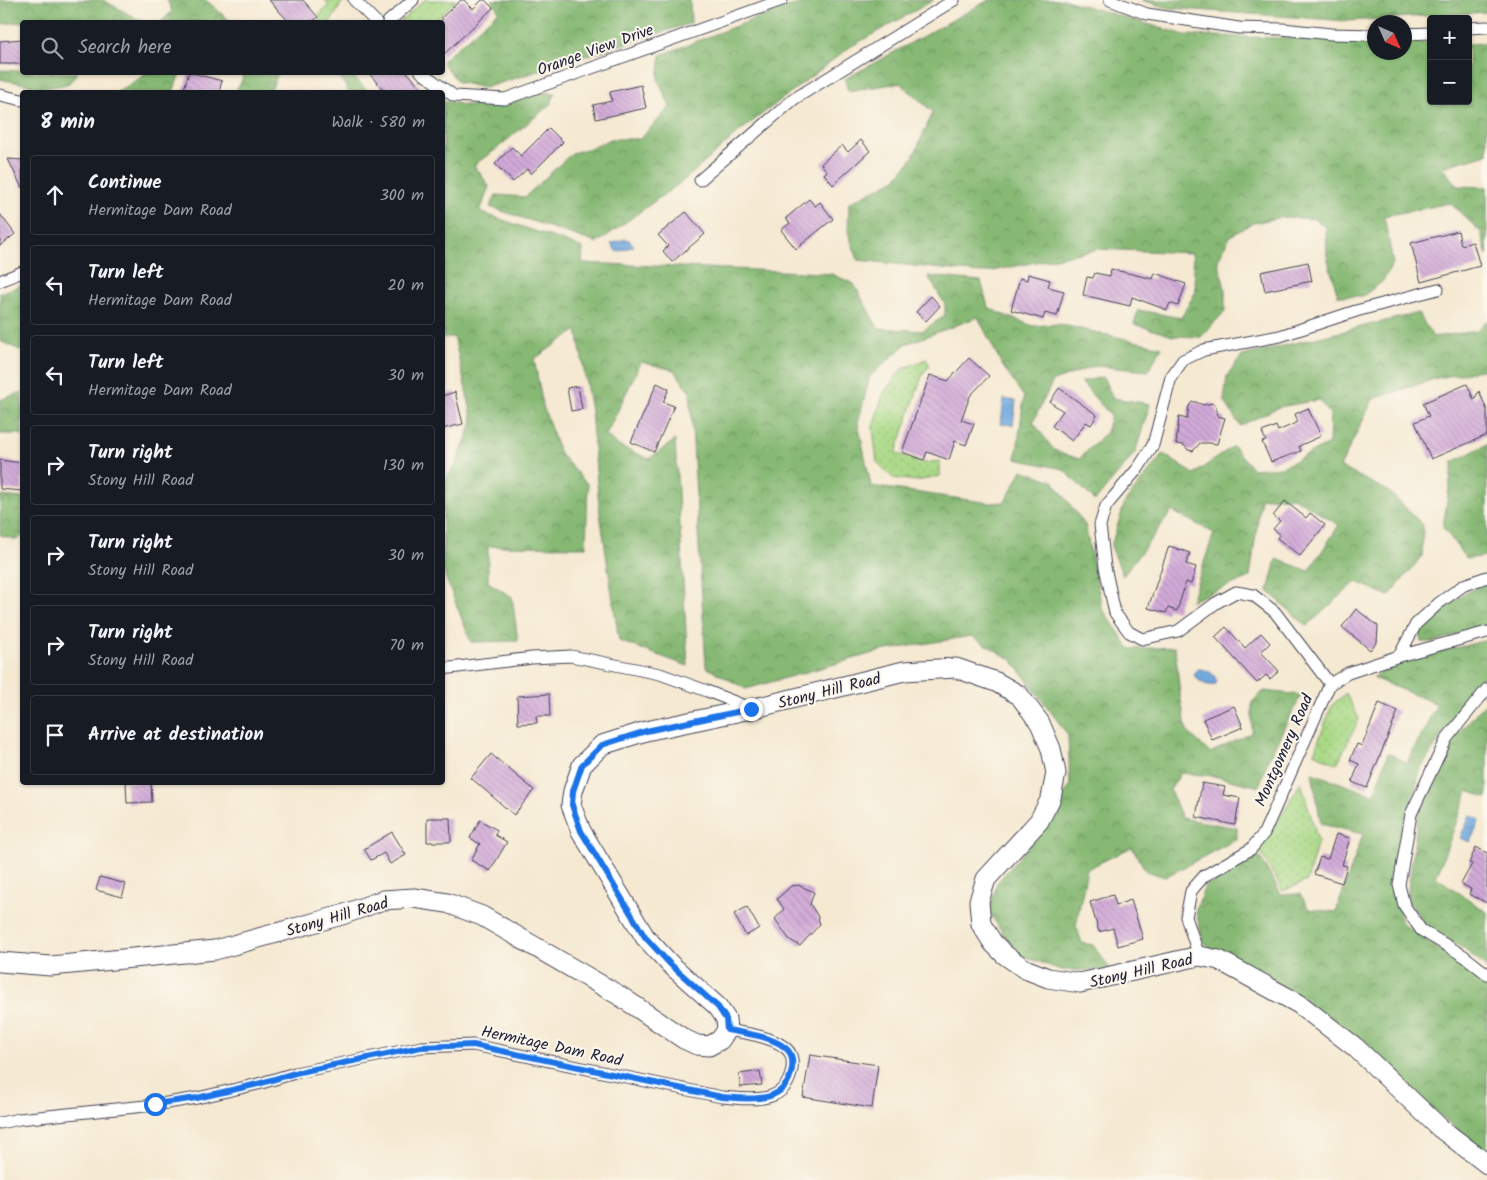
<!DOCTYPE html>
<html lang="en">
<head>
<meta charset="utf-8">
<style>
  :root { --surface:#171b24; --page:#242831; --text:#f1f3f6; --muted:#9ea1a6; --line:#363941 }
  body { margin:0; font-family:Kalam,sans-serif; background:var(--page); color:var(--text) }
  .controls { position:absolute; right:15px; top:15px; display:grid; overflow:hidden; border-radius:5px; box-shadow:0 1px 4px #0004 }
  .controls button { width:45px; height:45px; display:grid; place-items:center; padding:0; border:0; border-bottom:1px solid var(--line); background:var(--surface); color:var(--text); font:25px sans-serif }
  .compass { position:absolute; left:1367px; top:15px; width:45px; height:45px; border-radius:50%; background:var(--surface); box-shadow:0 1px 4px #0004; rotate:135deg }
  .stop { position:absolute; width:15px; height:15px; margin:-11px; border:4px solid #1a73e8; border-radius:50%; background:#fff }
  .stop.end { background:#1a73e8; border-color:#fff; box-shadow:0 1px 5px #0008 }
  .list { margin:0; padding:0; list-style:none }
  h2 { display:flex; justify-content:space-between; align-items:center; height:65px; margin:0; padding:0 20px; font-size:21px }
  h2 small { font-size:16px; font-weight:400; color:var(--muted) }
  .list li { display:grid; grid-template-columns:32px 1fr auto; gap:15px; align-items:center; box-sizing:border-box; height:80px; margin:0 10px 10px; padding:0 10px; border:1px solid var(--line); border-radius:5px }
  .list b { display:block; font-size:19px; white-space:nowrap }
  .list p { margin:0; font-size:16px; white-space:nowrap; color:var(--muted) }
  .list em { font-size:16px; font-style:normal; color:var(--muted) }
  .icon { flex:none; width:28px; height:28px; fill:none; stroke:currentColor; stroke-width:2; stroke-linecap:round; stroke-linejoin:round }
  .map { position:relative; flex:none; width:1487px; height:1180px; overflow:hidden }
  .search { position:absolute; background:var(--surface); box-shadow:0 1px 4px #0004; left:20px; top:20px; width:425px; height:55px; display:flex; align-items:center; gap:12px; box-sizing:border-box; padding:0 18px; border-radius:5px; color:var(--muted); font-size:19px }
  .panel { position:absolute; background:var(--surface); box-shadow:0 1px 4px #0004; left:20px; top:90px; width:425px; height:695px; border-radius:5px }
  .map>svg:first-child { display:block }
</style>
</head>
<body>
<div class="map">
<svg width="1487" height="1180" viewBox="0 0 1487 1180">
  <defs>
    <pattern id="green-dots" width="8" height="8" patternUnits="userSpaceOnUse" patternTransform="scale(1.25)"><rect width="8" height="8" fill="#aad987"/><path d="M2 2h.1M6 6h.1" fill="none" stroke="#92ba75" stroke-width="1.8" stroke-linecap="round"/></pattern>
    <pattern id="forest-crowns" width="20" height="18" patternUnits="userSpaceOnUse" patternTransform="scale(1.25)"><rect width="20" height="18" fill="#87b974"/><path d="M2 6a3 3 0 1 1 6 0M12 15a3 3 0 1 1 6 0" fill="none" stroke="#6e9660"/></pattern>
    <pattern id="water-ripples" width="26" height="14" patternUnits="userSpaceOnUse" patternTransform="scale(1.25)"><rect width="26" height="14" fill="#70a7de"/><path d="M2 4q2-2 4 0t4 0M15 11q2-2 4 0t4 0" fill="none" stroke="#5c88b5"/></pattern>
    <pattern id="building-back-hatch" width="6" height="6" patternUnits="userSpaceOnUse" patternTransform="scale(1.25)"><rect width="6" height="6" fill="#d2aad8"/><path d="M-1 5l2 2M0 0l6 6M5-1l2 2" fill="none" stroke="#b492ba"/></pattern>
  </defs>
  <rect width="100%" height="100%" fill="#fbf7ec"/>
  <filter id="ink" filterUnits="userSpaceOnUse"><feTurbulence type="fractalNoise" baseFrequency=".02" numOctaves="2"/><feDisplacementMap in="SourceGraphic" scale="10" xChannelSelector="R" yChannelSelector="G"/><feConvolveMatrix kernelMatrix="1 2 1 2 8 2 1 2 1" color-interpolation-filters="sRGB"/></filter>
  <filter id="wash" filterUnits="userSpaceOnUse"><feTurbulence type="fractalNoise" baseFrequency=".0096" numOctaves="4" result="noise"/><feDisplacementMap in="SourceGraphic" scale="20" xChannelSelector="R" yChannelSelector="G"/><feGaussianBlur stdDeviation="1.12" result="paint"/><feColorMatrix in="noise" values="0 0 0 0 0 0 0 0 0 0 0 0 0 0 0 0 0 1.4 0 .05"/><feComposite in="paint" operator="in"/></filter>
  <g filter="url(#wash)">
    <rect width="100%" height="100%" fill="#f5e9d2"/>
    <!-- green -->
    <path fill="url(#green-dots)" stroke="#667e61" d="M324 0H343L331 22H315L321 17 319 14 329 5Z
      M424 0H456L434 22H400Z
      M926 359 930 366 923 373 896 453 922 463 940 461V476L917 481 893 478 877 462 873 427 883 394 901 370Z
      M1346 693 1359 719 1337 764 1314 753 1332 705Z
      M1301 782 1318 841 1307 881 1283 891 1260 851Z"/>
    <!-- forest -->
    <path fill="url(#forest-crowns)" stroke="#546e58" d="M0 0H103L143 22H147H22L0 24Z
      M167 0H206L229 20 241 22H161L172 11Z
      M491 0H690L691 23 484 88 458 82 443 64V60L499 11Z
      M816 0H934L850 47 740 131 688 177 597 243 490 207 496 195 525 197 572 153 591 148 611 139H640L670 107 658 80 661 55 783 8Z
      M989 0H1065L1185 35 1374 41V52H1404L1405 42 1431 43V101H1468V44L1487 43V154L1442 167 1457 186 1487 187V255L1481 232 1450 203 1384 216 1393 263 1383 281 1363 296H1338L1327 256 1326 228 1315 219 1282 217 1253 223 1230 236 1218 260 1225 289V311L1201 337 1173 336 1134 324 1138 310 1181 318 1196 291 1192 253 1099 249 982 273 858 260 848 232 849 203 896 179 913 157 933 112 900 83 848 91 845 79Z
      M1141 0H1487V12L1347 21 1169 8Z
      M0 70 22 71V72L78 73 68 84 45 88 0 79Z
      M144 73H180L173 92H117L145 75Z
      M243 73V72L278 73 270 92H235L242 80Z
      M333 73H357L354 78 369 92H349L338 75Z
      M539 92 555 93 551 104 495 150 474 165 489 186 480 212 583 248 582 263 803 272 832 274 854 284 878 328 922 331 945 316V304L928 276 981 281 988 307 999 313 1033 326 1058 324 1162 347 1148 371 1095 366 1053 381 1033 422 1054 450 1079 459 1106 432 1111 416 1081 382 1103 377 1113 398 1150 404 1135 453 1095 501 1063 469 1016 459 1024 397 1002 365 978 317 906 344 870 376 858 423 871 486 990 503 1005 502 1022 470 1053 481 1085 525 1102 608 1130 649 1175 647 1180 695 1187 731 1210 753 1252 733V702L1264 691 1301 695 1269 757 1259 787 1214 776 1181 773 1170 790 1182 818 1237 828V839L1165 877 1146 871 1132 847 1087 869 1076 926 1082 943 1093 945 1111 970H1061L1016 953 989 912 997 883 1030 845 1070 786 1068 735 1012 660 971 636 881 651 746 689 706 667 690 392 674 370 641 362 606 435 619 446 649 459 675 440 688 666 619 641 599 506 591 411 577 330 534 359 543 406 560 454 588 485 586 547 488 546V582L512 597 518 641 471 642 443 571V484L456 464 473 421 454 337 443 338V100L463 105H505Z
      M22 285V351L0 341V293Z
      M1418 313 1433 337 1477 331 1487 320V369L1437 378 1373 399 1340 467 1388 491 1423 525 1422 556 1389 596 1356 582 1307 626 1268 591 1276 559 1309 571 1339 525 1293 497 1261 498 1250 577 1191 601 1214 533 1172 511 1123 576 1111 546 1125 502 1163 454 1194 474 1233 446 1253 469 1282 467 1329 444 1330 414 1319 400 1279 407 1240 426 1224 400 1227 376 1242 356Z
      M22 392V436L21 434H0V400Z
      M1487 444V556L1466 559 1443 527 1453 462Z
      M0 496 22 498V536L17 540 0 535Z
      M1487 583V625L1433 642H1421V628L1446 606 1481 584Z
      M1487 640V674L1477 683 1421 768 1390 871 1402 923 1487 983V1155L1295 993 1203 943 1196 910 1205 886 1256 850 1281 894H1300L1309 909 1336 912 1363 834 1321 824 1312 773 1374 795 1388 753 1407 763 1437 704 1373 678 1395 663Z
      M1487 701V798L1468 791 1436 877 1487 912V968L1464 949 1425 925 1407 898 1418 815 1455 737Z"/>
    <!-- water -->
    <path fill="url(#water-ripples)" stroke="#49648c" d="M625 239 629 240 634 246 617 252 611 244Z
      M1004 399 1016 401 1013 425 1001 424Z
      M1197 669C1207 669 1213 672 1217 681L1215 685C1206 686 1200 683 1194 675Z
      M1470 815 1480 820 1470 842 1460 838Z"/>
    <g id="blocks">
      <!-- building -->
      <path fill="url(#building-back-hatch)" d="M269 0H303L318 17 312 22H289Z
        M461 0H464L473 9 482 0H485L493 8 442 56V17Z
        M22 39V64H0V41Z
        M189 72 222 81 219 92H183Z
        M368 72H407L425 92H385Z
        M641 85 646 108 596 119 593 105 612 101 610 92Z
        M549 128 563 142 531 174 527 169 513 182 495 164 512 147 521 156Z
        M861 140 870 151 833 185 824 174 827 171 821 164 842 145 848 152Z
        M8 159 22 160V188Z
        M809 199 815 206 820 202 833 219 796 249 781 230 790 223 786 218Z
        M686 212 705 234 672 262 663 251 668 246 658 235Z
        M0 214 15 234 0 246Z
        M1458 231 1461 245 1473 242 1480 266 1421 282 1411 243Z
        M1308 262 1312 281 1265 291 1261 272Z
        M1111 269 1153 279 1155 273 1186 284 1178 306 1170 303 1167 310 1132 297 1130 306 1083 295 1087 277 1093 278 1095 273 1110 276Z
        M1028 274 1050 280 1048 287 1064 291 1057 316 1045 313 1043 319 1011 310 1020 278 1027 280Z
        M931 296 940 306 926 321 916 312Z
        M969 358 989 376 970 396 961 420 974 424 966 445 955 441 949 460 927 452 924 460 902 452 930 375 948 381Z
        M657 383 669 389 663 402 674 406 654 452 631 442Z
        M1467 384 1474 400 1479 391 1487 410V435L1431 459 1415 422 1429 416 1423 403Z
        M578 386 582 409 571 411 567 388Z
        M1059 388 1097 415 1091 425 1086 422 1072 441 1052 426 1063 411 1050 402Z
        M455 392 463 424 442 429V396Z
        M1192 402H1196L1203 405 1212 403 1216 406 1218 416 1225 418 1217 444 1209 443H1200L1193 451 1188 450 1184 445 1176 444 1179 417 1187 419 1189 406Z
        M1308 408 1321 436 1299 446 1301 451 1271 462 1262 442 1266 441 1262 432 1276 426 1278 431 1298 422 1295 414Z
        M0 460 22 463V491L0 489Z
        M1285 501 1306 518 1310 513 1325 525 1300 556 1277 538 1280 534 1273 529 1280 521 1273 516Z
        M1169 546 1190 553 1186 564 1196 567 1191 584 1186 582 1177 611 1168 608 1166 613 1148 608Z
        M1356 609 1378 626 1377 642 1370 650 1342 627Z
        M1226 627 1245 648 1261 633 1270 643 1261 652 1279 671 1270 679 1266 675 1257 683 1215 637Z
        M549 694 550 716H536L537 723 518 724 517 696Z
        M1379 703 1398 711 1367 788 1352 782 1359 764 1350 760 1357 744 1362 746Z
        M1234 706 1243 727 1212 740 1203 719Z
        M491 754 534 790 514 815 471 778Z
        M126 782H151L152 802 127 803Z
        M1202 783 1225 787 1223 795 1240 798 1235 825 1196 817Z
        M427 818H450L451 842H427Z
        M480 820 497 830 495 835 507 842 490 871 471 860 480 844 470 838Z
        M392 832 406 855 390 864 384 853 371 860 364 849Z
        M1336 834 1350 838 1342 865 1347 866 1342 883 1314 874 1320 857 1328 859Z
        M1476 847 1487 853V903L1469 894 1471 889 1461 884 1472 864 1469 863Z
        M100 877 126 884 122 897 96 890Z
        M798 885 814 892 810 904 817 915 820 924 800 946 789 939 775 919 784 909 777 899 791 886Z
        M1113 895 1116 905 1131 900 1143 939 1118 946 1113 928 1099 932 1090 902Z
        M747 907 759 928 746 936 734 914Z
        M810 1055 878 1065 872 1108 803 1097Z
        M760 1071 762 1085 740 1087 739 1074Z"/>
    </g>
  </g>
  <g filter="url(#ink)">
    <use href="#blocks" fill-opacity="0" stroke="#424052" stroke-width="1"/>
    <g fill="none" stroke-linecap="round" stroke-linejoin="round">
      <defs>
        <path id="street" d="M354 0 376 22
          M1110 0 1147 14 1239 28 1282 29 1331 34 1374 35
          M388 22 413 0
          M1468 28 1487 27
          M1404 34 1431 33
          M421 72 454 96 505 99 782 0
          M0 95 22 100
          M700 180 794 99 954 0
          M0 281 22 272
          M1399 656 1416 624 1439 603 1464 585 1487 577
          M442 669 532 658 571 656 660 674 707 691 750 708
          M1330 684 1275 612 1253 595 1236 592 1216 603 1178 631 1142 639 1129 632 1115 613 1105 567 1100 525 1106 506 1139 467 1153 445 1171 377 1183 360 1204 350 1280 336 1356 311 1438 289
          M1487 689 1447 738 1411 814 1399 885 1404 905 1421 930 1464 956 1487 974
          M1199 956 1186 917 1191 891 1204 876 1251 849 1264 833 1330 684 1348 673 1399 656 1487 632
          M0 1123 19 1119 155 1105 197 1098 258 1084 295 1073 421 1047 473 1045 722 1097C750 1099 786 1106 792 1069 793 1059 792 1052 783 1046 769 1036 744 1033 727 1030"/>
        <path id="primary" d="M0 962 51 966 215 950 342 915 383 900 414 898 447 903 482 916 620 996 684 1039 697 1045 709 1046 720 1040 727 1030 726 1019 718 1007 670 964 645 937 581 831 571 805 573 791 582 765 602 745 646 731 751 709 904 671 956 668 996 682 1019 695 1040 723 1051 749 1056 773 1051 798 1039 821 986 879 979 901 981 924 993 943 1005 955 1025 969 1048 978 1080 983 1199 956 1219 960 1299 1004 1355 1047 1440 1128 1487 1164"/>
      </defs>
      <!-- street casing -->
      <use href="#street" stroke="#424052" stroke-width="13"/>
      <!-- primary casing -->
      <use href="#primary" stroke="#424052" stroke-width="21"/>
      <!-- street -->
      <use href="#street" stroke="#fff" stroke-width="11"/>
      <!-- primary -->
      <use href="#primary" stroke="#fff" stroke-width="19"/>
    </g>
  </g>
  <g fill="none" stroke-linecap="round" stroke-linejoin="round" filter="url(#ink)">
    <!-- route -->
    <path stroke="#1a73e8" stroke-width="6" d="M155 1104 197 1098 258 1084 295 1073 421 1047 473 1045 722 1097C749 1099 786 1105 792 1069 793 1059 792 1052 783 1046 769 1036 744 1033 727 1030L726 1019 718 1007 670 964 645 937 581 831 572 805 573 791 582 765 602 745 646 731 751 709"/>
  </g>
  <g text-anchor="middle" stroke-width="4" stroke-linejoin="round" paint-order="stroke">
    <!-- street labels -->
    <g font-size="16" fill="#22223b" stroke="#fbf7ec">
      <text transform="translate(595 49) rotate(-20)" y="6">Orange View Drive</text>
      <text transform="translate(829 690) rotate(-14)" y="6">Stony Hill Road</text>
      <text transform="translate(1283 750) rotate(-66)" y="6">Montgomery Road</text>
      <text transform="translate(337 916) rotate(-16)" y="6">Stony Hill Road</text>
      <text transform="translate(1141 970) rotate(-13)" y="6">Stony Hill Road</text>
      <text transform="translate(552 1045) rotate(12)" y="6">Hermitage Dam Road</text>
    </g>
  </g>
</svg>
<div class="controls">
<button>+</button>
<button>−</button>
</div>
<svg class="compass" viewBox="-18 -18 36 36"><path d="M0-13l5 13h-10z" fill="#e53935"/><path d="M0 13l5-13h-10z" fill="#9ea1a6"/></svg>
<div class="stop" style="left:155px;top:1104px"></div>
<div class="stop end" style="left:751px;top:709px"></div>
<div class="search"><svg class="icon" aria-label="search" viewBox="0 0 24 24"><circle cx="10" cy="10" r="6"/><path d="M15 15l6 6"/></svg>Search here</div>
<section class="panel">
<h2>8 min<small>Walk · 580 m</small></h2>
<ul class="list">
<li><svg class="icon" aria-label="ahead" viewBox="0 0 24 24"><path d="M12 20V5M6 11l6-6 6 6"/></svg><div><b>Continue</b><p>Hermitage Dam Road</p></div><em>300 m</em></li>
<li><svg class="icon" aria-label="left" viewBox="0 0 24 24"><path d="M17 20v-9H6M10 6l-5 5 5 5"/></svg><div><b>Turn left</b><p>Hermitage Dam Road</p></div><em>20 m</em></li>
<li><svg class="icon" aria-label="left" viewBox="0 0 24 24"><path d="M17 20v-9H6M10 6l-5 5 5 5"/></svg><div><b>Turn left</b><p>Hermitage Dam Road</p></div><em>30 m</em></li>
<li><svg class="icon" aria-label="right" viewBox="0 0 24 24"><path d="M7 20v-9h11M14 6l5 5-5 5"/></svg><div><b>Turn right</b><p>Stony Hill Road</p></div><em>130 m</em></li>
<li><svg class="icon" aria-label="right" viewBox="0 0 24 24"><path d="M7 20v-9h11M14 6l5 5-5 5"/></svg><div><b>Turn right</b><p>Stony Hill Road</p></div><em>30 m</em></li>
<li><svg class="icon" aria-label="right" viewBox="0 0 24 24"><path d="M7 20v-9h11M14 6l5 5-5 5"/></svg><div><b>Turn right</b><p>Stony Hill Road</p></div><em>70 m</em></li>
<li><svg class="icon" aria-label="arrive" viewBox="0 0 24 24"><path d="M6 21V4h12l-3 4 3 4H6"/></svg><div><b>Arrive at destination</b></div></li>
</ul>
</section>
</div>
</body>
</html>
